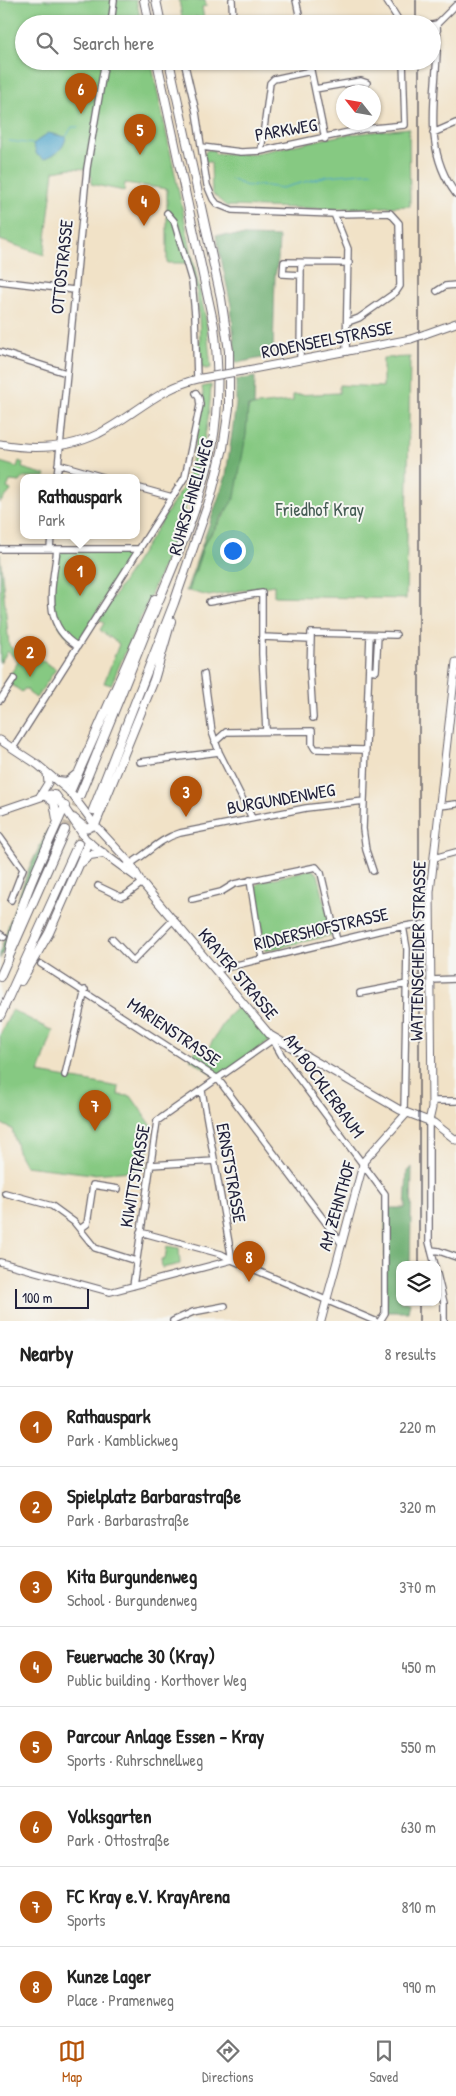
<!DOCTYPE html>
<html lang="en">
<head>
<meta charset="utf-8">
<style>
  :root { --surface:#fff; --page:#f6f6f6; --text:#222; --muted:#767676; --line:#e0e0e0; --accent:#b45309 }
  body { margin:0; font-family:"Patrick Hand",sans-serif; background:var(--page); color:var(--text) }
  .controls { position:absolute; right:15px; bottom:15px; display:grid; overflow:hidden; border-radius:10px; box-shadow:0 1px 4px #0004 }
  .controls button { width:45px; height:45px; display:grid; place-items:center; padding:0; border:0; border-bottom:1px solid var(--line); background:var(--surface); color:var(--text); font:25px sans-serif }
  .compass { position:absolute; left:336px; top:85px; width:45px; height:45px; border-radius:50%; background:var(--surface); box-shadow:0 1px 4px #0004; rotate:301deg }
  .scale { position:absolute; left:15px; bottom:12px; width:74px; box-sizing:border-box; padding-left:5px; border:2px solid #22223b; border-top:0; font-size:14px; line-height:18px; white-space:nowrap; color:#22223b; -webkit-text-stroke:4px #f6f6f2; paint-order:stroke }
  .you { position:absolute; left:232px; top:550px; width:18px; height:18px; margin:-12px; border:4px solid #fff; border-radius:50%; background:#1a73e8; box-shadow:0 0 0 8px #1a73e833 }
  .badge { display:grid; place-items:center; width:32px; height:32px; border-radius:50%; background:var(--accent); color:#fff; font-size:16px; font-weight:700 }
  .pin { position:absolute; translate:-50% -41px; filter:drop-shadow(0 1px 2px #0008) }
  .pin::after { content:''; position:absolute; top:26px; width:18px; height:15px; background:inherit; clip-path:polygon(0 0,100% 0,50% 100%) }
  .popup { position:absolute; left:20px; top:474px; width:120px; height:65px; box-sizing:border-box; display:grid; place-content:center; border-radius:10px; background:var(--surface); filter:drop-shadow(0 1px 4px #0005); font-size:16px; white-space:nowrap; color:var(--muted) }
  .popup b { font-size:19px; color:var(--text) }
  .popup::after { content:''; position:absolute; left:50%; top:100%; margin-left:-10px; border:10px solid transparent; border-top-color:var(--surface) }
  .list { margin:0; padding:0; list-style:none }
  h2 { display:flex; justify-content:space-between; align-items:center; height:65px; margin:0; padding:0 20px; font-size:21px }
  h2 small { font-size:16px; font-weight:400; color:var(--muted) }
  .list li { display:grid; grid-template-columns:32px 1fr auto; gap:15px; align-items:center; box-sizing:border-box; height:80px; padding:0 20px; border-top:1px solid var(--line) }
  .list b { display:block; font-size:19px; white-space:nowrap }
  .list p { margin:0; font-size:16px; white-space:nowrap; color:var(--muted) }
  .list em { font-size:16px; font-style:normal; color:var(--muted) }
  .icon { flex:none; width:28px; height:28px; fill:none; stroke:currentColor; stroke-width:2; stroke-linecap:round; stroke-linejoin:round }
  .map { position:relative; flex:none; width:456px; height:1321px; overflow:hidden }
  .search { position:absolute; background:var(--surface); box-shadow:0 1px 4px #0004; left:15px; right:15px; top:15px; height:55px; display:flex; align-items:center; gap:12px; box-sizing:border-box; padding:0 18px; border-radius:28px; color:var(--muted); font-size:19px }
  .sheet { height:705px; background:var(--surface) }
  nav { display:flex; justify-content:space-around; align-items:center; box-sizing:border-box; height:70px; border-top:1px solid var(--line); background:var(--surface); font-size:14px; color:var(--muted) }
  nav a { display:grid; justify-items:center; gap:2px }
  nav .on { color:var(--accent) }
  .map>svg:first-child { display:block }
</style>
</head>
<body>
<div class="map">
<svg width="456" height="1321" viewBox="0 0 456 1321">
  <rect width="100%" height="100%" fill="#f6f6f2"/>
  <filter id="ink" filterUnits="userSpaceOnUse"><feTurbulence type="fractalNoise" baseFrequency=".02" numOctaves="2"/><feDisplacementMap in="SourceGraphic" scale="10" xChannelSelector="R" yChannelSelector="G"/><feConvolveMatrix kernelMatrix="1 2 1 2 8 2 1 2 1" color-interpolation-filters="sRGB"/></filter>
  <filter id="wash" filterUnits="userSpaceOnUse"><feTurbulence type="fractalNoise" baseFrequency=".0096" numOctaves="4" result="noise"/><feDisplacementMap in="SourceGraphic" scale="20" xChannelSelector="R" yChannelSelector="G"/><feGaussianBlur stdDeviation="1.12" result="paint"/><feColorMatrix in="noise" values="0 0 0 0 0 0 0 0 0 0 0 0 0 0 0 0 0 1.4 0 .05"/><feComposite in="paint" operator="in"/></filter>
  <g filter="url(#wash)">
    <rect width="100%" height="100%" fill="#f1e2c7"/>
    <!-- green -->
    <path fill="#86c982" stroke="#54765e" d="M0 0H136L142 24H24V61H151L206 320 211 368 206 369 201 367 200 363C200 335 200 289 190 263H167V189L125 183 124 191 91 184 92 178 87 169 71 168 54 171 44 255 0 240Z
      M179 0H205L206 6 202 7 204 19 195 17 193 24H183Z
      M409 128 410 206 334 209 226 206 212 193 211 162H205L204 154 207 150H214L215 154H252L343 135Z
      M410 357 406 599 274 596V585L209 596 189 591 204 544 226 513 249 406 293 401V395L339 393V385L383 387V358Z
      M211 385C208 484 149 595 111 685L104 683 119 644 100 630 104 623 99 620 187 481 204 400 202 387Z
      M19 461 23 463 22 468 46 475 45 477H24L20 482 10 481 7 488 11 490 10 492 0 503V462L17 467Z
      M59 550 133 551V554L77 644C43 623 55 583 59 550Z
      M0 554 9 645 21 658 29 662 36 657 56 669 36 698 29 693 27 689H24L22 692 6 681 18 662 8 651 0 663Z
      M311 869 318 874 332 935 265 951 256 886 260 882Z
      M242 1003 271 1040 218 1078 190 1059 196 1050H207L228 1016Z
      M12 1010 53 1031 39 1073 119 1087 118 1095 131 1096 152 1126 145 1170 92 1174 25 1166 19 1155 12 1129 0 1123V1035Z
      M167 1246 179 1248 180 1264 162 1268 161 1259H165Z"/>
    <!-- forest -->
    <path fill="#6cad70" stroke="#476856" d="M216 235 279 237 278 260 275 276 273 356 236 363 231 305Z
      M255 377 254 406H248L246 435 235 497 204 544 189 591H186L226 476 236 404V380Z
      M54 818V823L14 928 0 959C0 949 5 937 8 927L29 868Z
      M412 1167 410 1265H400V1302H410L408 1312H385V1208H405L407 1171Z"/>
    <!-- water -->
    <path fill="#4da4ca" stroke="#386382" d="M48 133 66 137C64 150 55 154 44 159L37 155 33 144Z"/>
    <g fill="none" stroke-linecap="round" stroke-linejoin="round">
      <!-- stream -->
      <path stroke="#4da4ca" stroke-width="1" d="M66 137 72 127H78
        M9 141 33 144
        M230 179 247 186 260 185 282 188 327 176 372 172"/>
    </g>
  </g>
  <g filter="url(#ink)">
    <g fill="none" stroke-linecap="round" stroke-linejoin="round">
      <!-- highway-tunnel -->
      <path stroke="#c8bcab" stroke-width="8" stroke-dasharray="8 4" stroke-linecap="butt" d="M65 830 80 797
        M78 844 92 812"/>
      <defs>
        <path id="minor" d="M232 0 233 24
          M296 0 301 24
          M386 0 401 24
          M111 24 114 0
          M437 24C441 83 417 142 456 194
          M432 25 437 24 456 5
          M184 61 196 112 207 185 213 199 217 204 232 210 334 214 348 249 346 352
          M309 61 325 139
          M315 89 361 81 367 83
          M433 133 456 123
          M202 147 241 152 261 151 363 129 405 125 403 61
          M261 151 270 83 274 79 311 71
          M167 213 174 221 192 282 195 315 197 379
          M334 214 390 213 399 223 400 286 396 292 359 318 348 322
          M301 275 283 274 284 262 349 263
          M0 281 74 290
          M437 291 445 286 456 285
          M0 352 66 373
          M300 360 301 263
          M58 464 103 477
          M57 477 87 168 105 61
          M136 487 172 497
          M0 549H140
          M50 549 51 535
          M57 549C53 586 40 623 77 646
          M209 602 262 593V654L266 730
          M370 635 363 829 366 850 373 871
          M262 637 311 639V633L396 635
          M311 639 310 671 313 718
          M369 670 376 671 378 635
          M204 674 212 732 219 752 252 818
          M0 700 14 679
          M215 742 226 732 312 731V744L315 749 366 750
          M13 748 185 477 200 405 199 398 196 393
          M140 762 219 752
          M440 806 456 804
          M0 837 23 869 11 900
          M434 858 456 852
          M124 867C144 858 158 839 180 833L306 808 364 801
          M250 880 262 958
          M98 886 121 897 126 895 142 883
          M192 899 221 892 234 884 316 867 321 873 337 941
          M403 926 407 949 404 1112
          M0 934 4 937
          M112 939 133 961 174 919
          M41 964 218 1079 342 1244
          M216 970 382 930 412 925 430 924
          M431 980 456 979
          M360 993 407 984
          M270 1035 282 1056 385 1194V1313L380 1321
          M65 1075 85 990
          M202 1091 232 1260
          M432 1101H456
          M429 1121V1242L435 1265
          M151 1165 214 1161
          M5 1193 52 1206 74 1222 95 1248 136 1261
          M80 1229 87 1224 93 1185 118 1189
          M140 1232 221 1254 232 1260 375 1321
          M431 1250 439 1251 456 1257
          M0 1262 110 1292 232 1260
          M437 1274 444 1303V1321
          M133 1286 157 1121 272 1040
          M173 1321 193 1312 225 1306"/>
        <path id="major" d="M425 334 456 323
          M242 371 411 339
          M0 444C33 450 67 449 98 434 135 415 159 387 202 378
          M0 740 38 765 70 792 95 825 131 864 142 883 270 1035 400 1110 434 1123 456 1140
          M40 796 48 783 47 773
          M0 811 50 794 56 795 85 838 95 847 136 877
          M74 818 87 829 95 825
          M429 1121 432 1108 430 892 456 662
          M321 1321 364 1161 407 1113"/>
        <path id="highway" d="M144 0 149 24
          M156 0 161 24
          M58 781 67 782 77 774
          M70 792 155 599
          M80 795C104 737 127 680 150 622 173 566 200 507 212 447 219 407 219 367 214 326L157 61
          M46 796 54 802 57 819
          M93 810 174 603 211 496 223 448 229 408V351L221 298 169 61
          M95 825 154 680 171 621
          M82 862 90 855 103 853
          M8 960C17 906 43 856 65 806
          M0 977 65 830
          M21 981 49 933 89 842
          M0 1016 78 844"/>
      </defs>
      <!-- minor casing -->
      <use href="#minor" stroke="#6a656c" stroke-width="8"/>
      <!-- major casing -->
      <use href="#major" stroke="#6a656c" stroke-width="9"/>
      <!-- highway casing -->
      <use href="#highway" stroke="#6a656c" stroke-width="10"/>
      <!-- minor -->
      <use href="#minor" stroke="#fff" stroke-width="5.5"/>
      <!-- major -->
      <use href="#major" stroke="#fff" stroke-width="7"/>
      <!-- highway -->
      <use href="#highway" stroke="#fff" stroke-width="8"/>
      <!-- rail -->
      <path stroke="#22223b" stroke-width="1" d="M416 24V0
        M419 1265V61
        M419 1302V1321"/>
      <defs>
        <path id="major-bridge" d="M411 339 425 334
          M202 378 242 371"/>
      </defs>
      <!-- major-bridge casing -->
      <use href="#major-bridge" stroke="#6a656c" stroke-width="9" stroke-linecap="butt"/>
      <!-- major-bridge -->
      <use href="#major-bridge" stroke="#fff" stroke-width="7"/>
    </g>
  </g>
  <g text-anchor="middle" stroke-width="4" stroke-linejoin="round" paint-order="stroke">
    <!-- street labels -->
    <g font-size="18" fill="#22223b" stroke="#f6f6f2">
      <text transform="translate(286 130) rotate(-10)" y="6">PARKWEG</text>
      <text transform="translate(62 267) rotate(-84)" y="6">OTTOSTRASSE</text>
      <text transform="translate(327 340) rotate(-11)" y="6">RODENSEELSTRASSE</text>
      <text transform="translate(191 497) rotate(-74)" y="6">RUHRSCHNELLWEG</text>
      <text transform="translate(281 799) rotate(-10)" y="6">BURGUNDENWEG</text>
      <text transform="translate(321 929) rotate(-13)" y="6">RIDDERSHOFSTRASSE</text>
      <text transform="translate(418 951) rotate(-89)" y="6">WATTENSCHEIDER STRASSE</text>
      <text transform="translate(238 974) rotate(50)" y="6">KRAYER STRASSE</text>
      <text transform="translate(174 1032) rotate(34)" y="6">MARIENSTRASSE</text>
      <text transform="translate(324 1086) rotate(54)" y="6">AM BOCKLERBAUM</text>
      <text transform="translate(231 1173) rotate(80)" y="6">ERNSTSTRASSE</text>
      <text transform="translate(135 1176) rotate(-80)" y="6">KIWITTSTRASSE</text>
      <text transform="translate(337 1206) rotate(-74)" y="6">AM ZEHNTHOF</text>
    </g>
    <!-- park labels -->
    <g font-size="18" fill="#455c54" stroke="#f6f6f2">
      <text x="320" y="516">Friedhof Kray</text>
    </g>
  </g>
</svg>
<div class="controls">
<button><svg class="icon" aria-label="layers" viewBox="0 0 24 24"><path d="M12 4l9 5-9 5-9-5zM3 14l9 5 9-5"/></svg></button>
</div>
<svg class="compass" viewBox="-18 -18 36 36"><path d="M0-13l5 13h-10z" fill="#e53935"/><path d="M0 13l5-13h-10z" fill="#767676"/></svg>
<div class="scale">100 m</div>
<div class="you"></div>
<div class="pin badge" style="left:80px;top:596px">1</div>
<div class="popup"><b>Rathauspark</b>Park</div>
<div class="pin badge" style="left:30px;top:677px">2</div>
<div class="pin badge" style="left:186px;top:817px">3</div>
<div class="pin badge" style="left:144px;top:226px">4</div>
<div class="pin badge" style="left:140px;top:155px">5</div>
<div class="pin badge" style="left:81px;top:114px">6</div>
<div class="pin badge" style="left:95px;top:1131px">7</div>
<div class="pin badge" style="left:249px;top:1282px">8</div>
<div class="search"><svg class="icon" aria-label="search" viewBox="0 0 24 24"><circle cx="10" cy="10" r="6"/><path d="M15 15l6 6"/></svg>Search here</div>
</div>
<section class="sheet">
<h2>Nearby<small>8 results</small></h2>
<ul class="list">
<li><span class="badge">1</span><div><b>Rathauspark</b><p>Park · Kamblickweg</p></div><em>220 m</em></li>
<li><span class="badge">2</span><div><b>Spielplatz Barbarastraße</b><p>Park · Barbarastraße</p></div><em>320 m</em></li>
<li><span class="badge">3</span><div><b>Kita Burgundenweg</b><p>School · Burgundenweg</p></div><em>370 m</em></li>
<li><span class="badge">4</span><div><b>Feuerwache 30 (Kray)</b><p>Public building · Korthover Weg</p></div><em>450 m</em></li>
<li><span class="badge">5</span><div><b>Parcour Anlage Essen - Kray</b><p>Sports · Ruhrschnellweg</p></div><em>550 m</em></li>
<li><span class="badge">6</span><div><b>Volksgarten</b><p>Park · Ottostraße</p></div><em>630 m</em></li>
<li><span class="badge">7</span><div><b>FC Kray e.V. KrayArena</b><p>Sports</p></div><em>810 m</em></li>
<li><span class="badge">8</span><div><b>Kunze Lager</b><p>Place · Pramenweg</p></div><em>990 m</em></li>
</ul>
</section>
<nav>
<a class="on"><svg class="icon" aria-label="map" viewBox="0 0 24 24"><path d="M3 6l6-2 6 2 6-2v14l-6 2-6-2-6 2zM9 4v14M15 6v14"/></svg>Map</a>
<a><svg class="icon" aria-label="directions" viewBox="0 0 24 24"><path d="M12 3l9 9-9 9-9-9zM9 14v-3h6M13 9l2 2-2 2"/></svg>Directions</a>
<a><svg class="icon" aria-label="saved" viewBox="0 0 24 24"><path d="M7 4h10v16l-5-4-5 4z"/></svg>Saved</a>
</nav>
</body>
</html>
